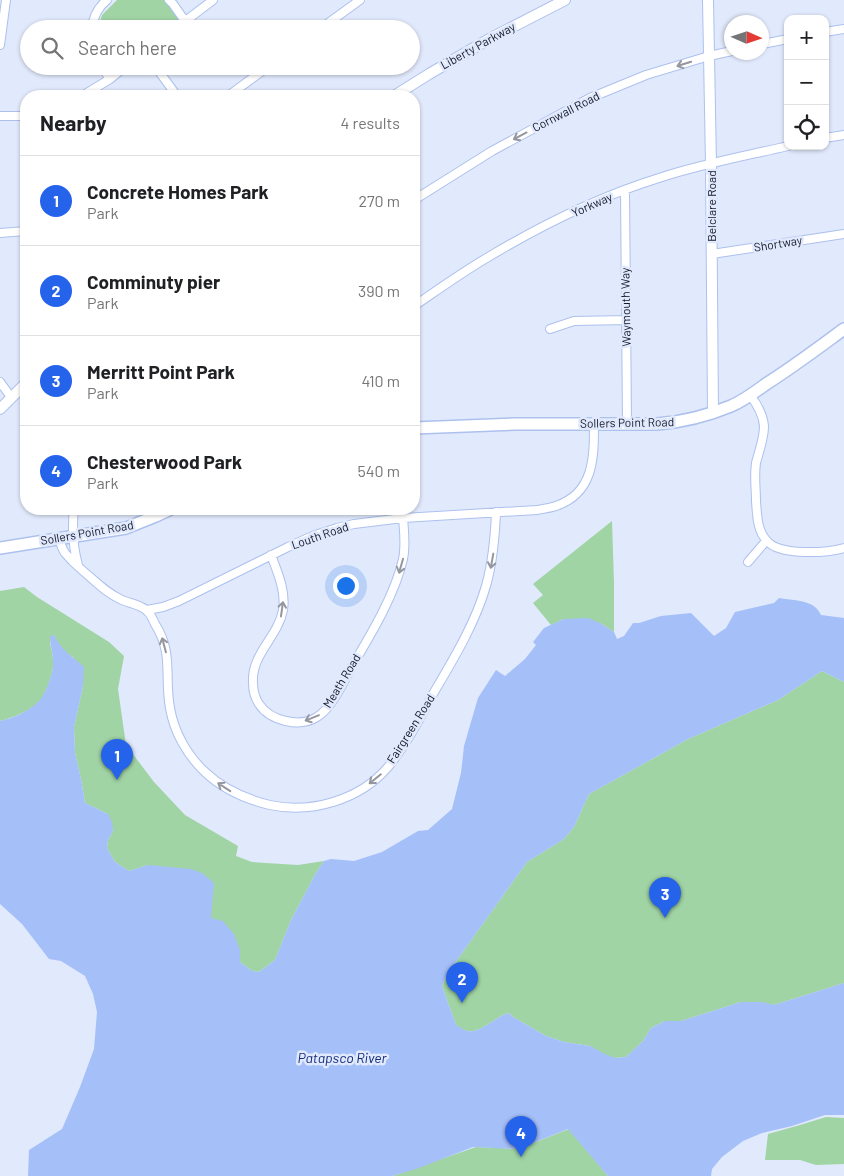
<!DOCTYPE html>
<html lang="en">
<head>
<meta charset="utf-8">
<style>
  :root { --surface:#fff; --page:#f6f6f6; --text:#202124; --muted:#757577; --line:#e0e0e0; --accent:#2563eb }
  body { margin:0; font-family:Barlow,sans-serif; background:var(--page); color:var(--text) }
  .controls { position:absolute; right:15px; top:15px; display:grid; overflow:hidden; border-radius:10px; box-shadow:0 1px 4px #0004 }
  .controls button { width:45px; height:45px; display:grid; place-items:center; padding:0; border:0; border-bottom:1px solid var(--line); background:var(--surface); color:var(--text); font:25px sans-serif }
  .compass { position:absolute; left:724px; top:15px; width:45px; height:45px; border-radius:50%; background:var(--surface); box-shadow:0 1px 4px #0004; rotate:93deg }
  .you { position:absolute; left:345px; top:585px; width:18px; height:18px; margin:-12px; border:4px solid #fff; border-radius:50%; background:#1a73e8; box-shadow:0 0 0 8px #1a73e833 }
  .badge { display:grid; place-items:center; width:32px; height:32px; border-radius:50%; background:var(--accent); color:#fff; font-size:16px; font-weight:700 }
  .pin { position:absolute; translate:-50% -41px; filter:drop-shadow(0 1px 2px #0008) }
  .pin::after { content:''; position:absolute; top:26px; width:18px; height:15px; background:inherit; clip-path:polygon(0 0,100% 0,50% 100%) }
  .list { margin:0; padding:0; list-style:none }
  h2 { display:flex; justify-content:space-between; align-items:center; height:65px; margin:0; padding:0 20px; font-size:21px }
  h2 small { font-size:16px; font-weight:400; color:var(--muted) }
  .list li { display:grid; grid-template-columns:32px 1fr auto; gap:15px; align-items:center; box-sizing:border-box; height:90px; padding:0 20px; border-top:1px solid var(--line) }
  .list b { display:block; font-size:19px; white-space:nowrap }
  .list p { margin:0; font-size:16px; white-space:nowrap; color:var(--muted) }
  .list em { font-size:16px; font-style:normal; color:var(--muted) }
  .icon { flex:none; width:28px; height:28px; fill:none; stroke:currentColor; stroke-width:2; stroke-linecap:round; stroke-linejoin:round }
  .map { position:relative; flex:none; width:844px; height:1176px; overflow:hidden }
  .search { position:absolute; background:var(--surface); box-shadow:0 1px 4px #0004; left:20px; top:20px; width:400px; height:55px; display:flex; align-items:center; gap:12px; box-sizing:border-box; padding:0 18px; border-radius:28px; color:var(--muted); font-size:19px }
  .panel { position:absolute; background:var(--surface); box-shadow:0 1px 4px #0004; left:20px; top:90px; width:400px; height:425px; border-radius:20px }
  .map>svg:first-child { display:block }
</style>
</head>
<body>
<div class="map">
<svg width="844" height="1176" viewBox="0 0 844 1176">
  <rect width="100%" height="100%" fill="#e1e9fc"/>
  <!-- green -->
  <path fill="#a0d4a4" d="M117 0H164L173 7 179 20 167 29H98L102 15Z
    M612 521 614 583V632L600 623 564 619 551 625 533 603 543 595 533 584Z
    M24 587 37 597 109 642 124 656 118 689 126 745 154 782 185 815 238 846 236 856 252 862 298 865 324 861 316 873 291 920 275 960 259 972 252 971 240 962V950L211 918V902L148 865 129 871 115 862 107 848 108 840 113 831 108 814 85 803 81 779 75 753 74 727 83 686 73 657 63 651 58 644 54 635 50 642C51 650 54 658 53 666 53 674 45 696 39 702 30 711 12 718 0 721V591Z
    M822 671 844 682V983L774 1005 741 1002 681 1021H665L651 1028 643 1041 626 1057 614 1058 603 1054 590 1046 564 1042 546 1036 513 1017 509 1013C496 1016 480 1034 467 1031 463 1030 459 1027 456 1025L442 986 447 974 527 862 564 839 574 827 589 794 688 739 778 700Z
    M826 1117 844 1118V1164L816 1165 800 1160H765L768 1134 800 1125Z
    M569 1129 608 1176H392L476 1147 518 1149Z"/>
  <!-- water -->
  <path fill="#a5bff9" d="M779 598C795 601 814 599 821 615L844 618V682L822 671 778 700 688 739 589 794 574 827 564 839 527 862 447 974 442 986 456 1025C459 1026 463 1030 467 1031 480 1034 496 1016 509 1013L513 1017 546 1036 564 1042 590 1046 605 1054 615 1058 626 1057 643 1041 651 1028 665 1021H681L741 1002H762L774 1005 844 983V1115H825L792 1126 762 1133 743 1141 722 1157 712 1169 711 1176H608L568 1129 518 1149 473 1147 416 1169 392 1176H28L29 1150 62 1129 80 1087 94 1049 97 1012 93 994 85 976 61 961 49 959 22 924 0 904V721C13 718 28 712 38 702 45 696 54 672 53 663 53 653 50 645 50 636L54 635C62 651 71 655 84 667L83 686 74 727 75 753 81 779 85 803 108 814 112 822 113 831 108 840 107 848 115 862 129 871 148 865 191 869 202 873 214 883 211 918 223 921 234 934 240 950V962L252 971 259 972 275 960 291 920 316 873 324 861 331 859 354 861 382 852 418 831 428 830 452 809 461 773 464 746 478 698 496 670 505 676 525 659 536 645 533 642 544 628 564 619 588 618 600 623 614 632 617 639 624 636 633 623H639L661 616 691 613 714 636 726 628 735 612 774 603Z"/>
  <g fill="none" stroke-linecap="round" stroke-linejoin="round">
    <defs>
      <path id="minor" d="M169 0 173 4 185 21
        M92 29C93 17 97 8 107 0
        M175 29 213 0
        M320 29 360 0
        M825 32 844 29
        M762 44 788 39
        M0 45 6 0
        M101 66 110 79
        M155 66 177 96
        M82 96 110 79 126 66
        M228 96 269 66
        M0 116H26
        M825 138 844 135
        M625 190 627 424
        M414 200 492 151 590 98 646 75 709 56 732 51
        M0 233 26 231
        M712 254 844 234
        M414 306C439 289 464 271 490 256 542 225 601 196 659 178 701 164 745 156 788 146
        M550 329 574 321 627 320
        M0 382 11 397
        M750 395C757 404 763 414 764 426 764 439 759 451 756 463 754 476 756 489 756 501 757 514 757 531 767 541 780 556 826 553 844 548
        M74 509C72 527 73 547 78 565
        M59 539C61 544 62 549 65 553 70 559 76 565 82 570 95 581 106 593 122 600 129 603 142 605 147 611 151 614 153 620 155 624 174 654 164 676 170 708 174 732 187 755 205 772 224 790 245 799 270 805 311 814 360 800 388 767 406 745 419 720 433 694 453 660 475 624 486 586 493 561 495 537 496 512
        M271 555C278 573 286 592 283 610 278 637 251 654 253 683 253 690 255 698 259 704 270 721 300 728 317 717 332 708 343 683 351 668 370 636 395 595 403 559 406 545 404 531 403 518
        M748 562 766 541
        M147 610 163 607 179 601 288 547 315 535 337 528 354 524 403 518 537 510C543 509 550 508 556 506 594 493 594 458 594 424"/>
      <path id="tertiary" d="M708 0 711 164 713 413
        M394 96 429 74 491 38 565 0
        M0 409 26 383"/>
      <path id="secondary" d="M414 428 515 424H657C683 422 707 416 731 406 743 401 755 392 766 384 793 367 818 348 844 329
        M0 548 126 528 156 516 171 509"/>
    </defs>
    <!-- minor casing -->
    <use href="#minor" stroke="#adc1ee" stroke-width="10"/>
    <!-- tertiary casing -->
    <use href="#tertiary" stroke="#adc1ee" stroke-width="12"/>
    <!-- secondary casing -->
    <use href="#secondary" stroke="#adc1ee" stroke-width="14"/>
    <!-- minor -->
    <use href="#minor" stroke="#fff" stroke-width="8"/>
    <!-- tertiary -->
    <use href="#tertiary" stroke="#fff" stroke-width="10"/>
    <!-- secondary -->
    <use href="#secondary" stroke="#fff" stroke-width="11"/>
  </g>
  <!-- one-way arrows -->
  <defs><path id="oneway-shaft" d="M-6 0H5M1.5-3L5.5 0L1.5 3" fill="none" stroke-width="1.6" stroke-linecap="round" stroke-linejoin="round" transform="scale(1.25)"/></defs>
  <g stroke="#94979f">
    <use href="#oneway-shaft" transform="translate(684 64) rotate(163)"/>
    <use href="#oneway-shaft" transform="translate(520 136) rotate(152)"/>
    <use href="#oneway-shaft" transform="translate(492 561) rotate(100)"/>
    <use href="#oneway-shaft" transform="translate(401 566) rotate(106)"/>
    <use href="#oneway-shaft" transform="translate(282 609) rotate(-82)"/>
    <use href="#oneway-shaft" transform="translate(164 645) rotate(-105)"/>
    <use href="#oneway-shaft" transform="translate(312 718) rotate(158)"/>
    <use href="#oneway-shaft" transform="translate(375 779) rotate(141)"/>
    <use href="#oneway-shaft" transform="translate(224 787) rotate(-147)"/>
  </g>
  <g text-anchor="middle" stroke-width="5" stroke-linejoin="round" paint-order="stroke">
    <!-- street labels -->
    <g font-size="12" fill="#121829" stroke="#e1e9fc">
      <text transform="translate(478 46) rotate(-29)" y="4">Liberty Parkway</text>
      <text transform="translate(566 112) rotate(-27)" y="4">Cornwall Road</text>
      <text transform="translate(592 205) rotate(-24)" y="4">Yorkway</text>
      <text transform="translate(712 206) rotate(-90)" y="4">Belclare Road</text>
      <text transform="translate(778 244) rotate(-9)" y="4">Shortway</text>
      <text transform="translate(626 307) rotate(-91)" y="4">Waymouth Way</text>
      <text transform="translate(627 423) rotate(-1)" y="4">Sollers Point Road</text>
      <text transform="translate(87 533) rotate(-10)" y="4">Sollers Point Road</text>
      <text transform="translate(320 536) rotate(-19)" y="4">Louth Road</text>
      <text transform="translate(342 681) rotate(-59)" y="4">Meath Road</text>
      <text transform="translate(411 729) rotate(-58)" y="4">Fairgreen Road</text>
    </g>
    <!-- water labels -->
    <g font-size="14" font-style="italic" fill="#152c7d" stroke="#e1e9fc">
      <text x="342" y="1063">Patapsco River</text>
    </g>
  </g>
</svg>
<div class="controls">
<button>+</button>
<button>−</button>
<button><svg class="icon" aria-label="locate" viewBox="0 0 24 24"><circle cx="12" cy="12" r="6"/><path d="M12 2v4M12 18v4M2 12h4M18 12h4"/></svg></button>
</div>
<svg class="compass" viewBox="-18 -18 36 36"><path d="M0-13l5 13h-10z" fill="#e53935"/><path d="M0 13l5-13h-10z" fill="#757577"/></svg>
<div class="you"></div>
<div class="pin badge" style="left:117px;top:780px">1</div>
<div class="pin badge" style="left:462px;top:1003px">2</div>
<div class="pin badge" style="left:665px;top:918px">3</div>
<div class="pin badge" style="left:521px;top:1157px">4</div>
<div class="search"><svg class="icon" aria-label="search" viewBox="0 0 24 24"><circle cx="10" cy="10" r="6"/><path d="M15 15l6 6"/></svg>Search here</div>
<section class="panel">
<h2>Nearby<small>4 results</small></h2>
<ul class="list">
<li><span class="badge">1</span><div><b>Concrete Homes Park</b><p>Park</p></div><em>270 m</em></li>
<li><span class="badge">2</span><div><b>Comminuty pier</b><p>Park</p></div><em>390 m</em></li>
<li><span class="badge">3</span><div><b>Merritt Point Park</b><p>Park</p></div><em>410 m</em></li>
<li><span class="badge">4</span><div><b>Chesterwood Park</b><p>Park</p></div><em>540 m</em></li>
</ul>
</section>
</div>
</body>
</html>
